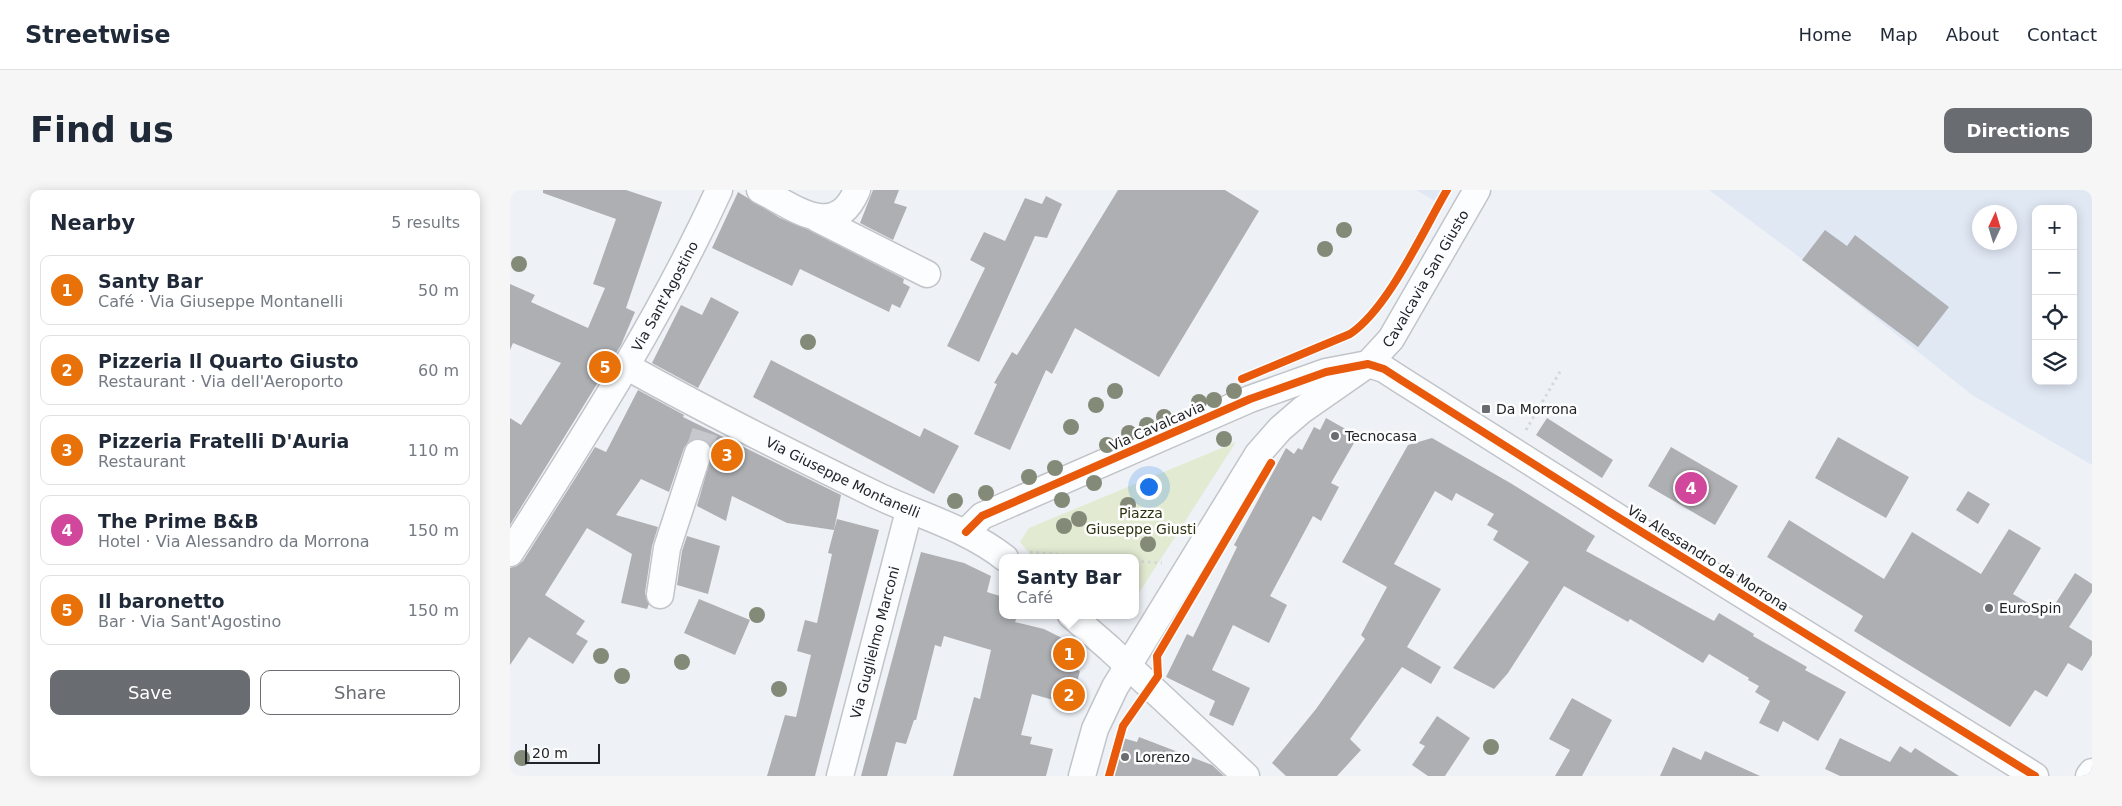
<!DOCTYPE html>
<html lang="en">
<head>
<meta charset="utf-8">
<style>
  :root { --surface:#fff; --page:#f6f6f7; --text:#1f2937; --muted:#747a83; --line:#e0e1e3; --accent:#696c70 }
  body { margin:0; font-family:"DejaVu Sans",sans-serif; background:var(--page); color:var(--text) }
  .controls { position:absolute; right:15px; top:15px; display:grid; overflow:hidden; border-radius:10px; box-shadow:0 2px 12px #0003 }
  .controls button { width:45px; height:45px; display:grid; place-items:center; padding:0; border:0; border-bottom:1px solid var(--line); background:var(--surface); color:var(--text); font:25px sans-serif }
  .compass { position:absolute; left:1462px; top:15px; width:45px; height:45px; border-radius:50%; background:var(--surface); box-shadow:0 2px 12px #0003; rotate:4deg }
  .scale { position:absolute; left:15px; bottom:12px; width:75px; box-sizing:border-box; padding-left:5px; border:2px solid #212428; border-top:0; font-size:14px; line-height:18px; white-space:nowrap; color:#212428; -webkit-text-stroke:4px #fdfdfd; paint-order:stroke }
  .you { position:absolute; left:638px; top:296px; width:18px; height:18px; margin:-12px; border:4px solid #fff; border-radius:50%; background:#1a73e8; box-shadow:0 0 0 8px #1a73e833 }
  .badge { display:grid; place-items:center; width:32px; height:32px; border-radius:50%; background:var(--accent); color:#fff; font-size:16px; font-weight:700 }
  .pin { position:absolute; translate:-50% -50%; border:2px solid #fff; box-shadow:0 1px 5px #0006 }
  .popup { position:absolute; left:489px; top:364px; width:140px; height:65px; box-sizing:border-box; display:grid; place-content:center; border-radius:10px; background:var(--surface); filter:drop-shadow(0 1px 4px #0005); font-size:16px; white-space:nowrap; color:var(--muted) }
  .popup b { font-size:19px; color:var(--text) }
  .popup::after { content:''; position:absolute; left:50%; top:100%; margin-left:-10px; border:10px solid transparent; border-top-color:var(--surface) }
  .list { margin:0; padding:0; list-style:none }
  h2 { display:flex; justify-content:space-between; align-items:center; height:65px; margin:0; padding:0 20px; font-size:21px }
  h2 small { font-size:16px; font-weight:400; color:var(--muted) }
  .list li { display:grid; grid-template-columns:32px 1fr auto; gap:15px; align-items:center; box-sizing:border-box; height:70px; margin:0 10px 10px; padding:0 10px; border:1px solid var(--line); border-radius:10px }
  .list b { display:block; font-size:19px; white-space:nowrap }
  .list p { margin:0; font-size:16px; white-space:nowrap; color:var(--muted) }
  .list em { font-size:16px; font-style:normal; color:var(--muted) }
  .actions { display:flex; gap:10px; padding:15px 20px }
  .actions a { flex:1; padding:11px 0; border:1px solid var(--accent); border-radius:10px; text-align:center; font-size:18px; color:var(--accent) }
  .actions .main { background:var(--accent); color:#fff }
  .icon { flex:none; width:28px; height:28px; fill:none; stroke:currentColor; stroke-width:2; stroke-linecap:round; stroke-linejoin:round }
  .map { position:relative; flex:none; width:1582px; height:586px; overflow:hidden; border-radius:10px }
  header { display:flex; align-items:center; gap:30px; box-sizing:border-box; height:70px; padding:0 25px; background:var(--surface); border-bottom:1px solid var(--line) }
  header strong { font-size:24px }
  nav { display:flex; gap:28px; margin-inline-start:auto; font-size:18px }
  .intro { display:flex; align-items:center; justify-content:space-between; box-sizing:border-box; height:120px; padding:0 30px }
  h1 { margin:0; font-size:35px }
  .button { padding:12px 22px; border-radius:10px; background:var(--accent); color:#fff; font-size:18px; font-weight:700 }
  main { display:flex; gap:30px; padding:0 30px }
  aside { flex:1; background:var(--surface); border-radius:10px; box-shadow:0 2px 12px #0003 }
  .map>svg:first-child { display:block }
</style>
</head>
<body>
<header>
<strong>Streetwise</strong>
<nav><a>Home</a><a>Map</a><a>About</a><a>Contact</a></nav>
</header>
<div class="intro"><h1>Find us</h1><a class="button">Directions</a></div>
<main>
<aside>
<h2>Nearby<small>5 results</small></h2>
<ul class="list">
<li><span class="badge" style="background:#e8710a">1</span><div><b>Santy Bar</b><p>Café · Via Giuseppe Montanelli</p></div><em>50 m</em></li>
<li><span class="badge" style="background:#e8710a">2</span><div><b>Pizzeria Il Quarto Giusto</b><p>Restaurant · Via dell'Aeroporto</p></div><em>60 m</em></li>
<li><span class="badge" style="background:#e8710a">3</span><div><b>Pizzeria Fratelli D'Auria</b><p>Restaurant</p></div><em>110 m</em></li>
<li><span class="badge" style="background:#d1479c">4</span><div><b>The Prime B&amp;B</b><p>Hotel · Via Alessandro da Morrona</p></div><em>150 m</em></li>
<li><span class="badge" style="background:#e8710a">5</span><div><b>Il baronetto</b><p>Bar · Via Sant'Agostino</p></div><em>150 m</em></li>
</ul>
<div class="actions"><a class="main">Save</a><a>Share</a></div>
</aside>
<div class="map">
<svg width="1582" height="586" viewBox="0 0 1582 586">
  <rect width="100%" height="100%" fill="#eef2f7"/>
  <!-- built -->
  <path fill="#e0e8f4" fill-rule="evenodd" d="M906 0H931L925 11Z
    M1199 0H1582V275L1462 205 1292 69ZM1526 19H1563V191H1526ZM1470 22H1500V52H1470Z"/>
  <!-- green -->
  <path fill="#e2ead2" d="M726 252 625 409V368H523L510 352 519 338Z"/>
  <!-- building -->
  <path fill="#aeafb3" d="M33 0H116L152 12 116 118 125 122 111 155 0 335V228L11 235 51 173 3 153 0 160V94L25 105 21 112 78 138 95 98 83 94 106 29 33 3Z
    M363 0H389L384 13 397 17 383 50 350 33Z
    M608 0H715L749 21 649 187 565 138 542 184 536 180 500 260 464 244 487 194 484 193 502 162 507 165Z
    M228 2 270 28 299 40 394 89 393 93 400 97 390 118 382 114 379 122 290 79 282 96 202 58Z
    M536 6 552 14 537 48 525 46 469 172 437 156 475 78 460 70 474 42 495 51 515 8 532 14Z
    M1315 40 1337 56 1345 45 1439 117 1408 157 1292 70Z
    M201 107 229 122 188 198 142 173 171 115 192 125Z
    M261 170 410 247 414 238 449 256 424 304 243 207Z
    M128 200 174 225 173 227 331 305 324 340 277 333 222 306 216 331 187 316 203 260 199 253 193 249 184 248 178 252 174 258 159 302 131 289 106 325 148 337 142 356 135 403 139 414 137 419 111 413 122 364 77 338 35 405 75 431 66 444 78 451 63 474 19 447 0 475V378L7 376 13 371 85 257 96 262Z
    M816 228 848 246 821 293 829 297 811 331 803 326 760 406 777 415 759 453 723 435 702 480 740 498 723 536 699 525 705 511 656 487 677 444 683 447 727 357 724 355 776 258 784 264 788 258 792 260 804 237 810 240Z
    M1037 228 1103 270 1092 288 1026 245Z
    M1328 247 1399 287 1376 328 1305 288Z
    M922 248 1002 294 1085 346 1076 361 1204 431 1209 423 1244 444 1243 446 1297 477 1295 480 1336 502 1308 551 1273 531 1268 542 1249 533 1260 511 1245 502 1249 496 1238 490 1239 488 1199 464 1193 473 1120 429 1118 432 1054 396 998 483 984 499 943 478 1019 372 983 350 988 341 977 335 984 324 946 303 942 311 925 301 884 374 931 399 897 457 931 477 921 494 892 477 840 549 851 560 827 586H776L762 573 806 519 855 449 851 445 877 397 832 372 898 255Z
    M1161 257 1228 296 1205 335 1138 296Z
    M1458 301 1480 314 1468 334 1446 320Z
    M327 329 369 340 313 555 305 586H257L275 525 286 527 301 465 287 461 295 430 307 433 322 364 318 363Z
    M1279 330 1374 389 1402 342 1471 384 1499 339 1531 358 1503 404 1538 425 1565 383 1582 394V402L1559 437 1582 451V465L1572 481 1558 473 1537 507 1525 500 1500 537 1344 441 1353 426 1257 367Z
    M177 346 210 356 198 404 167 395 172 361Z
    M411 362 454 373 481 386 477 402 493 407V425H508L505 432 534 439 564 454 558 477 570 481 561 515 522 504 511 545 522 547 520 554 543 559 536 586H443L464 507 470 509 481 460 434 446 431 457 425 455 406 530H404L396 554 386 552 377 586H351Z
    M189 409 240 430 225 465 174 443Z
    M1062 508 1102 530 1072 586H1045L1060 560 1039 549Z
    M927 526 960 548 935 586H918L902 575 915 556 909 553Z
    M629 547 702 575 714 586H603L613 548 627 552Z
    M1330 548 1380 572 1390 556 1401 563 1405 558 1449 586H1330L1315 579Z
    M1163 557 1191 570 1195 561 1250 586H1150Z"/>
  <g fill="none" stroke-linecap="round" stroke-linejoin="round">
    <!-- minor-tunnel -->
    <path stroke="#c5c9ce" stroke-width="26" stroke-dasharray="26 13" stroke-linecap="butt" d="M188 263 195 242"/>
    <defs>
      <g id="minor">
        <path d="M250 0C284 17 325 52 347 0"/>
        <path d="M308 29 417 84"/>
        <path id="s1" d="M116 176C198 222 282 264 366 305 410 326 457 338 495 368"/>
        <path d="M456 342 472 326 740 209 816 182 858 174 874 179 891 190 1109 328 1525 586"/>
        <path id="s2" d="M0 363C75 245 151 127 209 0"/>
        <path d="M150 405 157 358 188 263"/>
        <path d="M561 425 599 458 736 586"/>
        <path id="s3" d="M330 586 399 321"/>
        <path id="s4" d="M572 586 585 539 605 497 748 264 770 239 792 220 858 174 881 149 967 0"/>
        <path d="M1579 586 1582 582"/>
      </g>
    </defs>
    <!-- minor casing -->
    <use href="#minor" stroke="#c1c4c8" stroke-width="29"/>
    <!-- path -->
    <path stroke="#d6d7d8" stroke-width="3" stroke-dasharray="2.5 4" stroke-linecap="butt" d="M1016 240 1051 180
      M520 362 589 368
      M625 371 652 373"/>
    <!-- minor -->
    <use href="#minor" stroke="#fcfdfe" stroke-width="26"/>
    <defs>
      <path id="cycleway" d="M732 189 840 144C878 119 913 41 937 0
        M456 342 472 326 740 209 816 182 858 174 874 179 891 190 1109 328 1525 586
        M599 586 613 536 648 486 647 466 761 273"/>
    </defs>
    <!-- cycleway casing -->
    <use href="#cycleway" stroke="#fdfdfd" stroke-width="11"/>
    <!-- cycleway -->
    <use href="#cycleway" stroke="#e8590c" stroke-width="8"/>
  </g>
  <!-- trees -->
  <g fill="#848a78">
    <circle cx="834" cy="40" r="8"/>
    <circle cx="815" cy="59" r="8"/>
    <circle cx="9" cy="74" r="8"/>
    <circle cx="298" cy="152" r="8"/>
    <circle cx="605" cy="201" r="8"/>
    <circle cx="724" cy="201" r="8"/>
    <circle cx="704" cy="210" r="8"/>
    <circle cx="689" cy="212" r="8"/>
    <circle cx="586" cy="215" r="8"/>
    <circle cx="654" cy="227" r="8"/>
    <circle cx="637" cy="235" r="8"/>
    <circle cx="561" cy="237" r="8"/>
    <circle cx="619" cy="243" r="8"/>
    <circle cx="714" cy="249" r="8"/>
    <circle cx="597" cy="255" r="8"/>
    <circle cx="545" cy="278" r="8"/>
    <circle cx="519" cy="287" r="8"/>
    <circle cx="584" cy="293" r="8"/>
    <circle cx="476" cy="303" r="8"/>
    <circle cx="552" cy="310" r="8"/>
    <circle cx="445" cy="311" r="8"/>
    <circle cx="618" cy="315" r="8"/>
    <circle cx="569" cy="329" r="8"/>
    <circle cx="554" cy="336" r="8"/>
    <circle cx="638" cy="354" r="8"/>
    <circle cx="247" cy="425" r="8"/>
    <circle cx="91" cy="466" r="8"/>
    <circle cx="172" cy="472" r="8"/>
    <circle cx="112" cy="486" r="8"/>
    <circle cx="269" cy="499" r="8"/>
    <circle cx="981" cy="557" r="8"/>
    <circle cx="12" cy="568" r="8"/>
  </g>
  <!-- markers -->
  <g fill="#696c70" stroke="#fdfdfd" stroke-width="2">
    <rect x="971" y="214" width="10" height="10" rx="2.5"/>
    <circle cx="825" cy="246" r="5"/>
    <circle cx="1479" cy="418" r="5"/>
    <circle cx="615" cy="567" r="5"/>
  </g>
  <g text-anchor="middle" stroke-width="5" stroke-linejoin="round" paint-order="stroke">
    <!-- street labels -->
    <g font-size="14" fill="#212428" stroke="#fdfdfd">
      <text dy="5" stroke="none"><textPath href="#s4" startOffset="615">Cavalcavia San Giusto</textPath></text>
      <text dy="5" stroke="none"><textPath href="#s2" startOffset="300">Via Sant'Agostino</textPath></text>
      <text transform="translate(647 236) rotate(-24)" y="5">Via Cavalcavia</text>
      <text dy="5" stroke="none"><textPath href="#s1" startOffset="244">Via Giuseppe Montanelli</textPath></text>
      <text transform="translate(1198 368) rotate(32)" y="5">Via Alessandro da Morrona</text>
      <text dy="5" stroke="none"><textPath href="#s3" startOffset="138">Via Guglielmo Marconi</textPath></text>
    </g>
    <!-- poi labels -->
    <g font-size="14" fill="#212428" stroke="#fdfdfd" text-anchor="start">
      <text x="986" y="224">Da Morrona</text>
      <text x="835" y="251">Tecnocasa</text>
      <text x="1489" y="423">EuroSpin</text>
      <text x="625" y="572">Lorenzo</text>
    </g>
    <!-- park labels -->
    <g font-size="14" fill="#2e3411" stroke="#fdfdfd">
      <text x="631" y="328">Piazza<tspan x="631" dy="16">Giuseppe Giusti</tspan></text>
    </g>
  </g>
</svg>
<div class="controls">
<button>+</button>
<button>−</button>
<button><svg class="icon" aria-label="locate" viewBox="0 0 24 24"><circle cx="12" cy="12" r="6"/><path d="M12 2v4M12 18v4M2 12h4M18 12h4"/></svg></button>
<button><svg class="icon" aria-label="layers" viewBox="0 0 24 24"><path d="M12 4l9 5-9 5-9-5zM3 14l9 5 9-5"/></svg></button>
</div>
<svg class="compass" viewBox="-18 -18 36 36"><path d="M0-13l5 13h-10z" fill="#e53935"/><path d="M0 13l5-13h-10z" fill="#747a83"/></svg>
<div class="scale">20 m</div>
<div class="you"></div>
<div class="pin badge" style="left:559px;top:464px;background:#e8710a">1</div>
<div class="popup"><b>Santy Bar</b>Café</div>
<div class="pin badge" style="left:559px;top:505px;background:#e8710a">2</div>
<div class="pin badge" style="left:217px;top:265px;background:#e8710a">3</div>
<div class="pin badge" style="left:1181px;top:298px;background:#d1479c">4</div>
<div class="pin badge" style="left:95px;top:177px;background:#e8710a">5</div>
</div>
</main>
</body>
</html>
